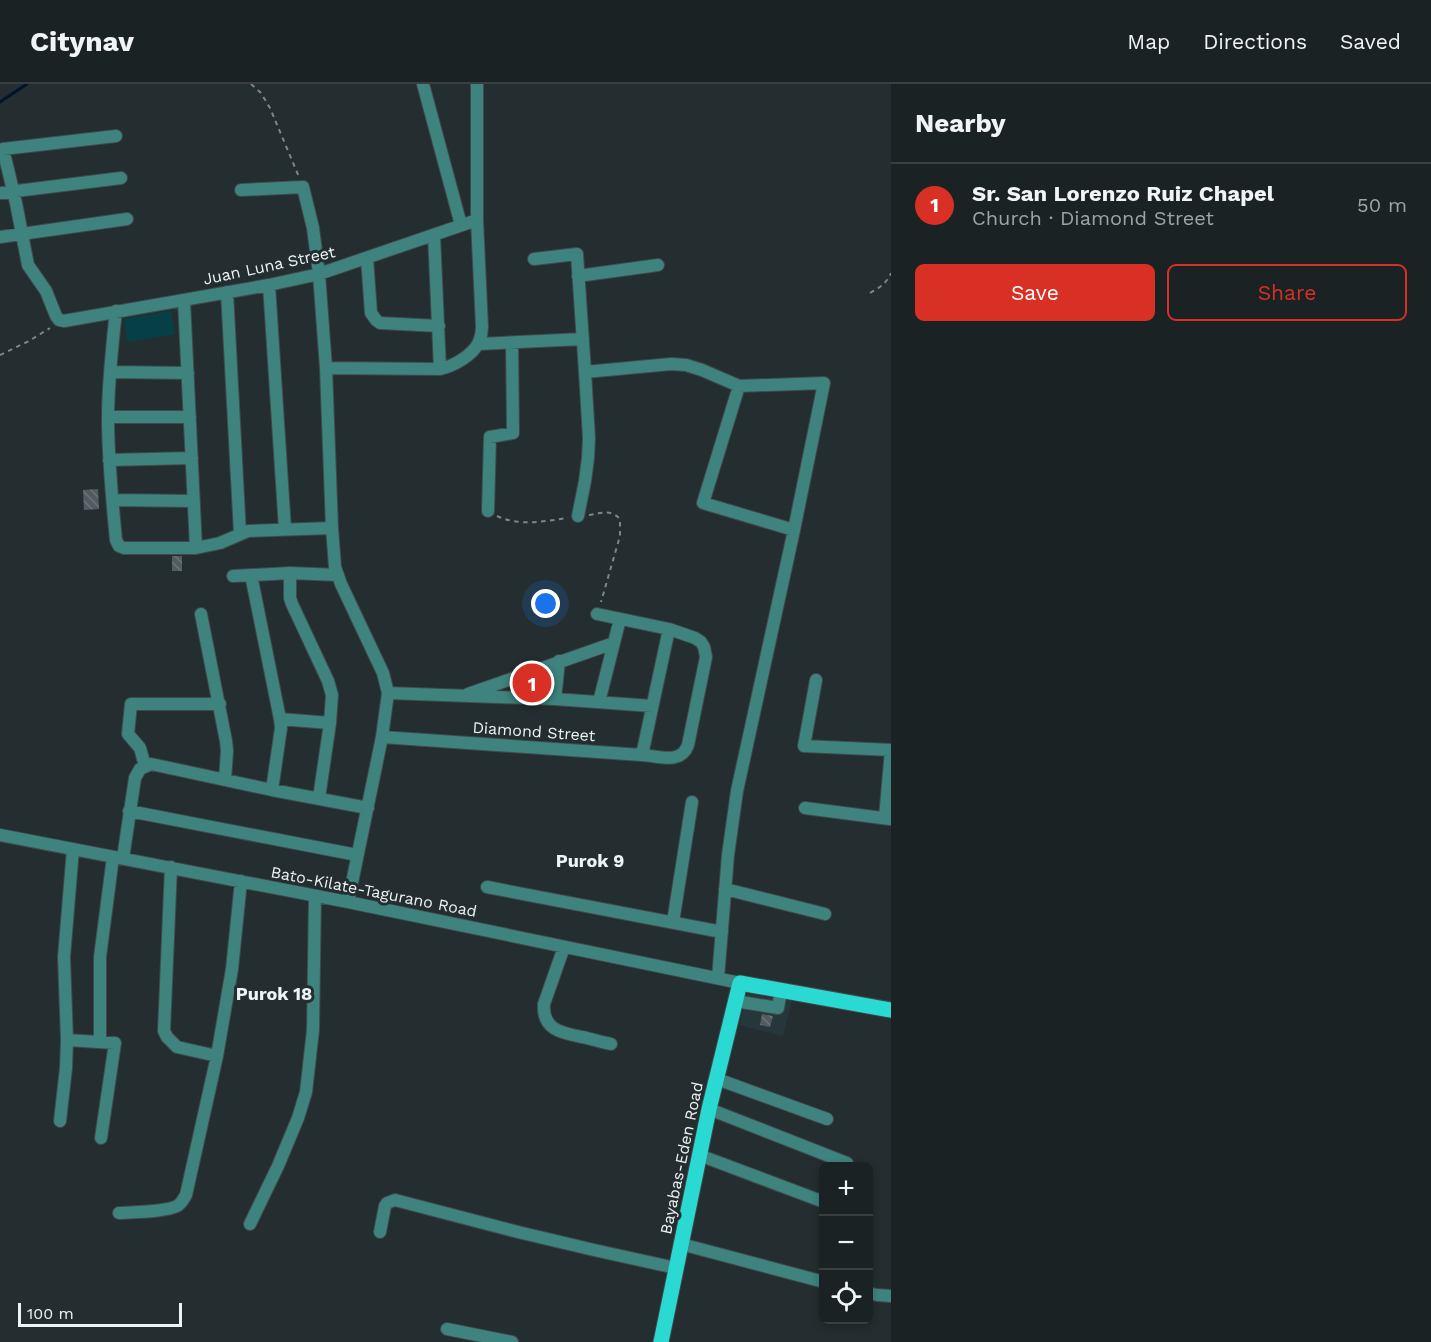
<!DOCTYPE html>
<html lang="en">
<head>
<meta charset="utf-8">
<style>
  :root { --surface:#1b2223; --page:#242a2b; --text:#f1f3f6; --muted:#a0a4a6; --line:#393f41; --accent:#d93025 }
  body { margin:0; font-family:"Work Sans",sans-serif; background:var(--page); color:var(--text) }
  .controls { position:absolute; right:18px; bottom:18px; display:grid; overflow:hidden; border-radius:9px; box-shadow:0 3px 9px #0003 }
  .controls button { width:54px; height:54px; display:grid; place-items:center; padding:0; border:0; border-bottom:2px solid var(--line); background:var(--surface); color:var(--text); font:30px sans-serif }
  .scale { position:absolute; left:18px; bottom:15px; width:164px; box-sizing:border-box; padding-left:6px; border:3px solid #edf4f5; border-top:0; font-size:16px; line-height:21px; white-space:nowrap; color:#edf4f5; -webkit-text-stroke:4px #242d2f; paint-order:stroke }
  .you { position:absolute; left:546px; top:520px; width:21px; height:21px; margin:-15px; border:4px solid #fff; border-radius:50%; background:#1a73e8; box-shadow:0 0 0 9px #1a73e833 }
  .badge { display:grid; place-items:center; width:39px; height:39px; border-radius:50%; background:var(--accent); color:#fff; font-size:20px; font-weight:700 }
  .pin { position:absolute; translate:-50% -50%; border:3px solid #fff; box-shadow:0 2px 6px #0006 }
  .list { margin:0; padding:0; list-style:none }
  h2 { display:flex; justify-content:space-between; align-items:center; height:78px; margin:0; padding:0 24px; font-size:26px }
  h2 small { font-size:20px; font-weight:400; color:var(--muted) }
  .list li { display:grid; grid-template-columns:39px 1fr auto; gap:18px; align-items:center; box-sizing:border-box; height:84px; padding:0 24px; border-top:2px solid var(--line) }
  .list b { display:block; font-size:22px; white-space:nowrap }
  .list p { margin:0; font-size:20px; white-space:nowrap; color:var(--muted) }
  .list em { font-size:20px; font-style:normal; color:var(--muted) }
  .actions { display:flex; gap:12px; padding:18px 24px }
  .actions a { flex:1; padding:14px 0; border:2px solid var(--accent); border-radius:9px; text-align:center; font-size:21px; color:var(--accent) }
  .actions .main { background:var(--accent); color:#fff }
  .icon { flex:none; width:33px; height:33px; fill:none; stroke:currentColor; stroke-width:2; stroke-linecap:round; stroke-linejoin:round }
  .map { position:relative; flex:none; width:891px; height:1258px; overflow:hidden }
  header { display:flex; align-items:center; gap:36px; box-sizing:border-box; height:84px; padding:0 30px; background:var(--surface); border-bottom:2px solid var(--line) }
  header strong { font-size:28px }
  nav { display:flex; gap:33px; margin-inline-start:auto; font-size:21px }
  main { display:flex }
  aside { flex:1; background:var(--surface) }
  .map>svg:first-child { display:block }
</style>
</head>
<body>
<header>
<strong>Citynav</strong>
<nav><a>Map</a><a>Directions</a><a>Saved</a></nav>
</header>
<main>
<div class="map">
<svg width="891" height="1258" viewBox="0 0 891 1258">
  <defs>
    <pattern id="building-back-hatch" width="6" height="6" patternUnits="userSpaceOnUse" patternTransform="scale(1.5)"><rect width="6" height="6" fill="#525b60"/><path d="M-1 5l2 2M0 0l6 6M5-1l2 2" fill="none" stroke="#6b7377"/></pattern>
  </defs>
  <rect width="100%" height="100%" fill="#242d2f"/>
  <!-- built -->
  <path fill="#25373a" d="M747 909 792 917 783 952 739 941Z"/>
  <!-- grass -->
  <path fill="#073f47" d="M171 227 175 250 127 258 124 235Z"/>
  <g fill="none" stroke-linecap="round" stroke-linejoin="round">
    <!-- stream -->
    <path stroke="#00142c" stroke-width="3" d="M0 18 27 0"/>
  </g>
  <!-- building -->
  <path fill="url(#building-back-hatch)" d="M98 405 99 425 84 426 83 406Z
    M172 472H182V487H172Z
    M544 592 547 601 535 606 519 605 518 601Z
    M762 930 773 932 770 943 760 941Z"/>
  <g fill="none" stroke-linecap="round" stroke-linejoin="round">
    <defs>
      <path id="minor" d="M423 0 461 141
        M116 52 3 65 16 119 28 181 46 207 56 232 59 236 64 237 269 201 319 190 477 136
        M241 106 303 103 313 144 319 190 326 284 332 444 335 483 341 500 383 589 388 609 382 653 348 818
        M0 109 121 94
        M434 151 440 285
        M0 153 127 135
        M367 174 371 229 376 236 380 239 439 242
        M534 175 577 170 585 288 589 354 588 374 585 397 578 432
        M578 192 658 181
        M269 201 285 445
        M227 208 240 450
        M184 216 196 464
        M116 227C112 263 108 299 108 334 108 375 112 415 116 456L119 462 124 464H196L220 459 248 447 332 444
        M479 260 583 255
        M326 284 440 285C454 282 473 271 479 258 481 253 482 248 482 243L477 136V0
        M110 288 188 289
        M585 288 671 280 686 281 702 286 739 302 824 299 794 446 737 707 728 771 718 894
        M739 302 703 419 794 446
        M108 333H190
        M109 376 192 374
        M113 416 194 417
        M488 427 490 353 513 349 512 259
        M290 489V514L292 520 328 597 332 611 330 639 319 714
        M251 491 280 635 281 644 272 706
        M233 492 290 489 338 491
        M201 530 226 657 227 667 225 696
        M816 596 804 662 891 666 885 734
        M388 609 555 615 652 622
        M468 610 614 559
        M555 615 559 577
        M599 618 620 535
        M280 635 330 639
        M382 653 642 671C659 672 681 681 688 661L706 573 704 563 701 558 695 554 669 545 597 530
        M642 671 669 545
        M145 682 140 664 128 650 131 620H220
        M805 724 890 735
        M129 727 357 771
        M0 751 348 818 740 899
        M123 774 135 694 140 685 151 680 272 706 368 724
        M171 783 164 947 167 953 177 963 217 972
        M487 803 722 848
        M725 805 825 830
        M673 838 692 718
        M564 863 544 920C542 946 562 949 582 953 592 955 601 958 611 960
        M735 917 778 924 781 906
        M67 956 115 959 101 1054
        M100 958V873L113 773
        M717 995 827 1035
        M709 1025 847 1079
        M60 1037 66 984 67 956 64 873 73 765
        M699 1071 824 1118
        M119 1129C133 1128 165 1128 177 1122 181 1120 183 1116 186 1111L217 972 232 885 241 797
        M250 1140 278 1082 298 1034 306 1008 313 946 315 812
        M380 1148 385 1122 387 1119 395 1116 518 1148 594 1166 676 1184
        M681 1160 824 1198
        M868 1209 877 1211 891 1212
        M447 1245 512 1258"/>
      <path id="major" d="M661 1258 709 1025 740 899 891 926"/>
    </defs>
    <!-- minor casing -->
    <use href="#minor" stroke="#40494b" stroke-width="14"/>
    <!-- major casing -->
    <use href="#major" stroke="#40494b" stroke-width="17"/>
    <!-- path -->
    <path stroke="#7f8789" stroke-width="2" stroke-dasharray="4.5 4.5" stroke-linecap="butt" d="M251 0 261 9 270 24 299 93
      M870 209C879 204 887 199 891 189
      M0 271 29 257 50 244
      M589 431C601 429 611 425 620 435V452L601 518
      M497 432C521 443 544 437 568 434"/>
    <!-- minor -->
    <use href="#minor" stroke="#3e837e" stroke-width="12"/>
    <!-- major -->
    <use href="#major" stroke="#2adad2" stroke-width="15"/>
  </g>
  <g text-anchor="middle" stroke-width="6" stroke-linejoin="round" paint-order="stroke">
    <!-- street labels -->
    <g font-size="16" fill="#edf4f5" stroke="#242d2f">
      <text transform="translate(269 181) rotate(-12)" y="6">Juan Luna Street</text>
      <text transform="translate(534 647) rotate(4)" y="6">Diamond Street</text>
      <text transform="translate(374 807) rotate(11)" y="6">Bato-Kilate-Tagurano Road</text>
      <text transform="translate(681 1074) rotate(-78)" y="6">Bayabas-Eden Road</text>
    </g>
    <!-- neighbourhood labels -->
    <g font-size="18" font-weight="bold" fill="#edf4f5" stroke="#242d2f">
      <text x="590" y="783">Purok 9</text>
      <text x="274" y="916">Purok 18</text>
    </g>
  </g>
</svg>
<div class="controls">
<button>+</button>
<button>−</button>
<button><svg class="icon" aria-label="locate" viewBox="0 0 24 24"><circle cx="12" cy="12" r="6"/><path d="M12 2v4M12 18v4M2 12h4M18 12h4"/></svg></button>
</div>
<div class="scale">100 m</div>
<div class="you"></div>
<div class="pin badge" style="left:532px;top:599px">1</div>
</div>
<aside>
<h2>Nearby<small></small></h2>
<ul class="list">
<li><span class="badge">1</span><div><b>Sr. San Lorenzo Ruiz Chapel</b><p>Church · Diamond Street</p></div><em>50 m</em></li>
</ul>
<div class="actions"><a class="main">Save</a><a>Share</a></div>
</aside>
</main>
</body>
</html>
